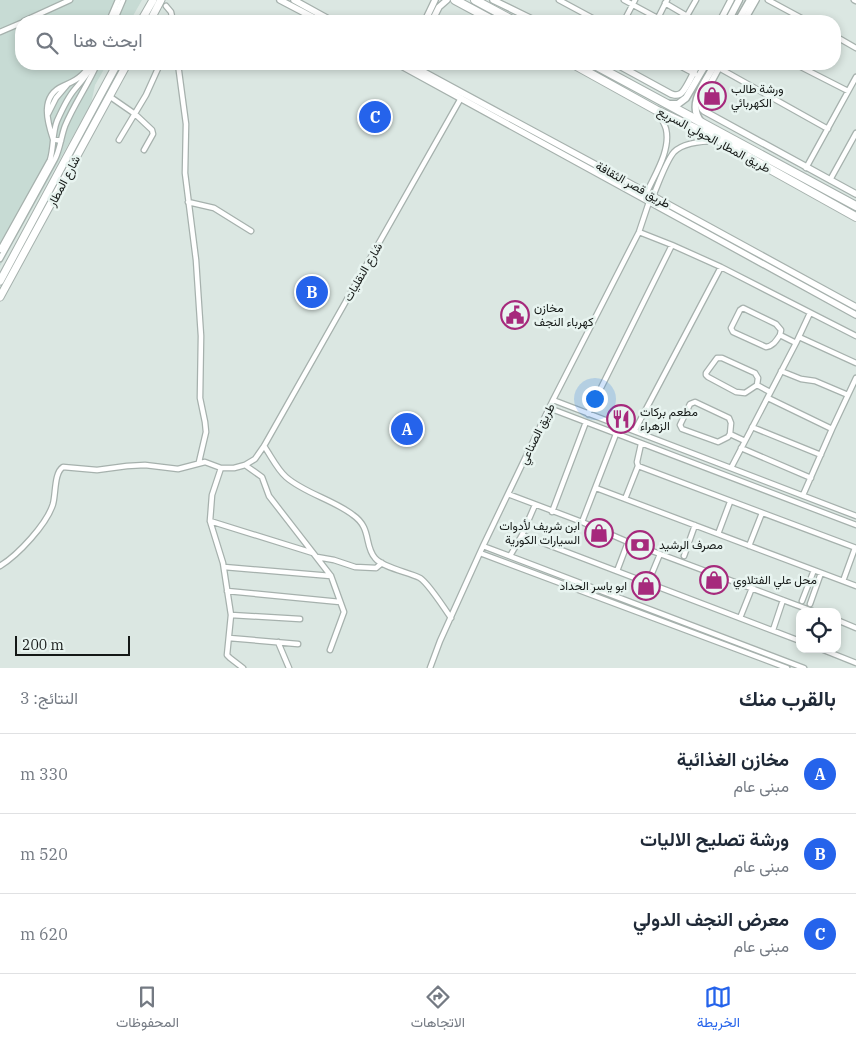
<!DOCTYPE html>
<html lang="ar">
<head>
<meta charset="utf-8">
<style>
  :root { --surface:#fff; --page:#f6f6f7; --text:#1f2937; --muted:#747a83; --line:#e0e1e3; --accent:#2563eb }
  body { margin:0; font-family:"IBM Plex Serif",Vazirmatn,serif; background:var(--page); color:var(--text); direction:rtl }
  .controls { position:absolute; right:15px; bottom:15px; display:grid; overflow:hidden; border-radius:10px; box-shadow:0 2px 8px #0003 }
  .controls button { width:45px; height:45px; display:grid; place-items:center; padding:0; border:0; border-bottom:1px solid var(--line); background:var(--surface); color:var(--text); font:25px sans-serif }
  .scale { position:absolute; left:15px; bottom:12px; width:115px; box-sizing:border-box; padding-left:5px; border:2px solid #141816; border-top:0; font-size:14px; line-height:18px; white-space:nowrap; color:#141816; -webkit-text-stroke:4px #e8f4f0; paint-order:stroke }
  .you { position:absolute; left:594px; top:398px; width:18px; height:18px; margin:-12px; border:4px solid #fff; border-radius:50%; background:#1a73e8; box-shadow:0 0 0 8px #1a73e833 }
  .badge { display:grid; place-items:center; width:32px; height:32px; border-radius:50%; background:var(--accent); color:#fff; font-size:16px; font-weight:700 }
  .pin { position:absolute; translate:-50% -50%; border:2px solid #fff; box-shadow:0 1px 5px #0006 }
  .list { margin:0; padding:0; list-style:none }
  h2 { display:flex; justify-content:space-between; align-items:center; height:65px; margin:0; padding:0 20px; font-size:21px }
  h2 small { font-size:16px; font-weight:400; color:var(--muted) }
  .list li { display:grid; grid-template-columns:32px 1fr auto; gap:15px; align-items:center; box-sizing:border-box; height:80px; padding:0 20px; border-top:1px solid var(--line) }
  .list b { display:block; font-size:19px; white-space:nowrap }
  .list p { margin:0; font-size:16px; white-space:nowrap; color:var(--muted) }
  .list em { font-size:16px; font-style:normal; color:var(--muted) }
  .icon { flex:none; width:28px; height:28px; fill:none; stroke:currentColor; stroke-width:2; stroke-linecap:round; stroke-linejoin:round }
  .map { position:relative; flex:none; width:856px; height:668px; overflow:hidden; direction:ltr }
  .search { position:absolute; background:var(--surface); box-shadow:0 2px 8px #0003; left:15px; right:15px; top:15px; height:55px; display:flex; align-items:center; gap:12px; box-sizing:border-box; padding:0 18px; border-radius:20px; color:var(--muted); font-size:19px }
  .sheet { height:305px; background:var(--surface) }
  nav { display:flex; justify-content:space-around; align-items:center; box-sizing:border-box; height:70px; border-top:1px solid var(--line); background:var(--surface); font-size:14px; color:var(--muted) }
  nav a { display:grid; justify-items:center; gap:2px }
  nav .on { color:var(--accent) }
  .map>svg:first-child { display:block }
</style>
</head>
<body>
<div class="map">
<svg width="856" height="668" viewBox="0 0 856 668">
  <rect width="100%" height="100%" fill="#dbe7e2"/>
  <!-- built -->
  <path fill="#c7dbd4" d="M0 0H142L130 21H21V64H107L95 85 91 104 0 266Z"/>
  <g fill="none" stroke-linecap="round" stroke-linejoin="round">
    <defs>
      <path id="minor" d="M559 0 598 21
        M624 0 663 21
        M768 0 807 21
        M854 0 856 1
        M665 3 687 16
        M166 6 171 12 173 21
        M658 18 667 0
        M24 21 70 0
        M109 21 118 0
        M114 21 123 0
        M624 21 635 0
        M684 21 696 0
        M0 32 21 23
        M835 36 856 48
        M178 64 186 124 185 173 196 260 201 336 200 398 205 422 206 432 199 462
        M676 64 695 74
        M795 64 848 91
        M719 68 828 129
        M109 96 135 114 152 130 153 134 144 150
        M48 114 56 98 67 85
        M119 140 146 95 160 64
        M61 141 53 139C47 121 40 96 63 86 75 81 84 76 90 64
        M806 168 856 77
        M830 180 856 133
        M647 192C655 174 671 150 666 129 664 122 660 117 657 111
        M653 196C658 185 666 161 674 152 684 142 703 141 717 141
        M188 202 214 208 251 231
        M639 232 672 245 721 267 856 336
        M0 250 50 160C54 147 52 134 57 121 61 112 68 97 75 89 82 81 88 74 93 64
        M0 259 55 159C60 149 61 137 65 126 74 104 88 85 97 64
        M780 335C776 341 773 346 766 347L733 332 731 328 740 310 743 308 776 324 781 330 780 335 796 343
        M799 337 856 363
        M717 358H722L755 373 758 378 757 385 745 393 736 392 708 377 706 375V373Z
        M781 371 801 379 815 381 848 395
        M757 385 770 392
        M768 398 832 429 803 495
        M553 400 856 516
        M549 408 856 525
        M588 414 672 245
        M752 427 821 455
        M832 429 856 378
        M635 430 721 267
        M730 434 728 437 718 442 682 429 680 425 690 404 695 402 729 418 731 423 730 434 745 441
        M264 446C271 456 277 469 286 477 304 493 334 500 353 515 372 528 364 546 375 558 383 568 409 572 420 578 428 583 445 609 451 618
        M741 448 811 478
        M245 465 262 477 269 496 331 576 344 612 330 650
        M638 466 856 548
        M221 468 212 495 210 521 223 563 231 615 227 655 230 658 243 668
        M731 468 796 343 810 313
        M596 488 856 586
        M508 494 582 522 628 542 815 612
        M625 499 638 466 637 462 641 444
        M552 512 586 422
        M210 521 313 553
        M582 522 616 434
        M718 534 730 502
        M522 535 800 641
        M483 546 804 668
        M749 546 762 513
        M480 553 787 668
        M510 556 522 535 535 505
        M684 556 695 525
        M317 557 334 560 355 567 376 568 382 563
        M0 566C18 555 47 524 53 504 56 493 54 473 63 467L97 470 127 466 145 465 178 469 205 462 221 468H234L245 465 255 459 264 446 461 98
        M224 567 331 576
        M617 571 628 542
        M843 581 855 548
        M648 583 660 554
        M227 591 340 602
        M802 601 814 570
        M810 604 821 573
        M231 615 300 619
        M740 618 752 588
        M837 620 856 628
        M773 630 783 600
        M229 638 298 644
        M278 642 289 668
        M821 649 856 663
        M430 668 440 641 483 546 553 400 639 232 649 202"/>
      <path id="tertiary" d="M280 0 320 21
        M294 0 332 21
        M493 0 536 21
        M425 21 435 0
        M432 21 439 7 447 0
        M720 21 731 0
        M744 21 756 0
        M398 64 856 315
        M409 64 598 166 856 307
        M616 64 671 94C675 95 676 96 680 94 686 91 694 71 698 64
        M721 64 700 103 702 109 704 111 856 194"/>
      <path id="secondary" d="M728 21 739 0
        M738 21 750 0
        M669 104H678L686 98 706 64
        M701 122C686 104 706 81 715 64"/>
      <path id="primary" d="M141 21 153 0
        M150 21 161 0
        M0 281 117 64
        M0 297 127 64"/>
      <path id="trunk" d="M455 0 494 21
        M475 0 514 21
        M573 64 656 110 707 134 856 217
        M593 64 856 206"/>
    </defs>
    <!-- minor casing -->
    <use href="#minor" stroke="#a6b1ad" stroke-width="7"/>
    <!-- tertiary casing -->
    <use href="#tertiary" stroke="#a6b1ad" stroke-width="8"/>
    <!-- secondary casing -->
    <use href="#secondary" stroke="#a6b1ad" stroke-width="9"/>
    <!-- primary casing -->
    <use href="#primary" stroke="#a6b1ad" stroke-width="9"/>
    <!-- trunk casing -->
    <use href="#trunk" stroke="#a6b1ad" stroke-width="10"/>
    <!-- minor -->
    <use href="#minor" stroke="#fff" stroke-width="4.5"/>
    <!-- tertiary -->
    <use href="#tertiary" stroke="#fff" stroke-width="5.5"/>
    <!-- secondary -->
    <use href="#secondary" stroke="#fff" stroke-width="6"/>
    <!-- primary -->
    <use href="#primary" stroke="#fff" stroke-width="7"/>
    <!-- trunk -->
    <use href="#trunk" stroke="#fff" stroke-width="8"/>
  </g>
  <!-- icons -->
  <defs>
    <symbol id="shop-ring" viewBox="-11 -11 22 22"><circle r="9.5" fill="#e8f4f0" stroke="#a6297c" stroke-width="1.5"/><path d="M-5-2.5h2.3a2.7 3.5 0 0 1 5.4 0H5L5.5 6h-11ZM-1.5-2.5h3a1.5 2.3 0 0 0-3 0Z" fill="#a6297c"/></symbol>
    <symbol id="civic-ring" viewBox="-11 -11 22 22"><circle r="9.5" fill="#e8f4f0" stroke="#a6297c" stroke-width="1.5"/><path d="M-.6-6.5H3V-4.5H.6V-3L4-1V1h2V6H-6V1h2V-1L-.6-3ZM-1.2 2.5V6h2.4V2.5Z" fill="#a6297c"/></symbol>
    <symbol id="restaurant-ring" viewBox="-11 -11 22 22"><circle r="9.5" fill="#e8f4f0" stroke="#a6297c" stroke-width="1.5"/><path d="M-5-6h1v4h1v-4h1v4h1v-4h1v5L-1.5 .5V6h-2V.5L-5-1ZM5-6V6H3V1.5H1.5Q1.5-4 5-6Z" fill="#a6297c"/></symbol>
    <symbol id="bank-ring" viewBox="-11 -11 22 22"><circle r="9.5" fill="#e8f4f0" stroke="#a6297c" stroke-width="1.5"/><path d="M-6-4H6V4H-6ZM0-2.3a2.3 2.3 0 1 0 0 4.6a2.3 2.3 0 1 0 0-4.6Z" fill="#a6297c"/></symbol>
  </defs>
  <g fill-rule="evenodd">
    <use href="#shop-ring" x="696" y="80" width="32" height="32"/>
    <use href="#civic-ring" x="499" y="299" width="32" height="32"/>
    <use href="#restaurant-ring" x="605" y="403" width="32" height="32"/>
    <use href="#shop-ring" x="583" y="517" width="32" height="32"/>
    <use href="#bank-ring" x="624" y="529" width="32" height="32"/>
    <use href="#shop-ring" x="698" y="564" width="32" height="32"/>
    <use href="#shop-ring" x="630" y="570" width="32" height="32"/>
  </g>
  <g text-anchor="middle" stroke-width="5" stroke-linejoin="round" paint-order="stroke">
    <!-- poi labels -->
    <g font-size="12" fill="#141816" stroke="#e8f4f0" text-anchor="start">
      <text x="731" y="93">ورشة طالب<tspan x="731" dy="14">الكهربائي</tspan></text>
      <text x="534" y="312">مخازن<tspan x="534" dy="14">كهرباء النجف</tspan></text>
      <text x="640" y="416">مطعم بركات<tspan x="640" dy="14">الزهراء</tspan></text>
      <text x="580" y="530" text-anchor="end">ابن شريف لأدوات<tspan x="580" dy="14">السيارات الكورية</tspan></text>
      <text x="659" y="549">مصرف الرشيد</text>
      <text x="733" y="584">محل علي الفتلاوي</text>
      <text x="627" y="590" text-anchor="end">ابو ياسر الحداد</text>
    </g>
    <!-- street labels -->
    <g font-size="12" fill="#141816" stroke="#e8f4f0">
      <text transform="translate(714 140) rotate(28)" y="4">طريق المطار الحولي السريع</text>
      <text transform="translate(64 181) rotate(-62)" y="4">شارع المطار</text>
      <text transform="translate(633 185) rotate(29)" y="4">طريق قصر الثقافة</text>
      <text transform="translate(363 272) rotate(-60)" y="4">شارع النقليات</text>
      <text transform="translate(537 434) rotate(-64)" y="4">طريق الصناعي</text>
    </g>
  </g>
</svg>
<div class="controls">
<button><svg class="icon" aria-label="locate" viewBox="0 0 24 24"><circle cx="12" cy="12" r="6"/><path d="M12 2v4M12 18v4M2 12h4M18 12h4"/></svg></button>
</div>
<div class="scale">200 m</div>
<div class="you"></div>
<div class="pin badge" style="left:407px;top:429px">A</div>
<div class="pin badge" style="left:312px;top:292px">B</div>
<div class="pin badge" style="left:375px;top:117px">C</div>
<div class="search"><svg class="icon" aria-label="search" viewBox="0 0 24 24"><circle cx="10" cy="10" r="6"/><path d="M15 15l6 6"/></svg>ابحث هنا</div>
</div>
<section class="sheet">
<h2>بالقرب منك<small>النتائج: 3</small></h2>
<ul class="list">
<li><span class="badge">A</span><div><b>مخازن الغذائية</b><p>مبنى عام</p></div><em>330 m</em></li>
<li><span class="badge">B</span><div><b>ورشة تصليح الاليات</b><p>مبنى عام</p></div><em>520 m</em></li>
<li><span class="badge">C</span><div><b>معرض النجف الدولي</b><p>مبنى عام</p></div><em>620 m</em></li>
</ul>
</section>
<nav>
<a class="on"><svg class="icon" aria-label="map" viewBox="0 0 24 24"><path d="M3 6l6-2 6 2 6-2v14l-6 2-6-2-6 2zM9 4v14M15 6v14"/></svg>الخريطة</a>
<a><svg class="icon" aria-label="directions" viewBox="0 0 24 24"><path d="M12 3l9 9-9 9-9-9zM9 14v-3h6M13 9l2 2-2 2"/></svg>الاتجاهات</a>
<a><svg class="icon" aria-label="saved" viewBox="0 0 24 24"><path d="M7 4h10v16l-5-4-5 4z"/></svg>المحفوظات</a>
</nav>
</body>
</html>
